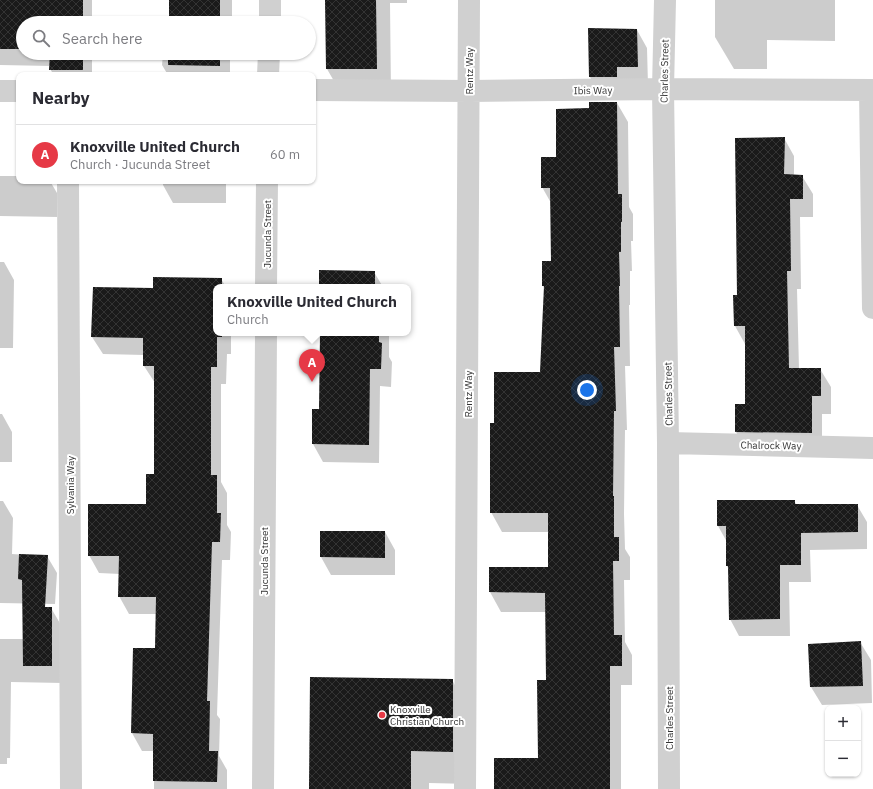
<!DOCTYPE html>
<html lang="en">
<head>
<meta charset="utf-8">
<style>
  :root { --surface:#fff; --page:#f2f2f3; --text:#2b2b33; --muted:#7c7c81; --line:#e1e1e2; --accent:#e63946 }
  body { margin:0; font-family:"IBM Plex Sans",sans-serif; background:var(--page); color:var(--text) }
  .controls { position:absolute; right:12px; bottom:12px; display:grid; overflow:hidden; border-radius:8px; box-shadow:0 1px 3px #0004 }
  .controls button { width:36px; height:36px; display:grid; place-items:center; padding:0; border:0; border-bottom:1px solid var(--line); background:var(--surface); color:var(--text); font:20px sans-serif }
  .you { position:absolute; left:587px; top:390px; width:14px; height:14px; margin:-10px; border:3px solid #fff; border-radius:50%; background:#1a73e8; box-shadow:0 0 0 6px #1a73e833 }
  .badge { display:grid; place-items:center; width:26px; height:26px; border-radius:50%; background:var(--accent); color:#fff; font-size:13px; font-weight:700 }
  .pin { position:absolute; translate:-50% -33px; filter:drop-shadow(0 1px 2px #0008) }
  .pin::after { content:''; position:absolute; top:21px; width:14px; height:12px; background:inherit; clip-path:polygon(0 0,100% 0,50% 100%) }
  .popup { position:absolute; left:213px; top:284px; width:198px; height:52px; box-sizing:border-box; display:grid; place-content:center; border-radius:8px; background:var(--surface); filter:drop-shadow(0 1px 3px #0005); font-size:13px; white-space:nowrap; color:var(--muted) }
  .popup b { font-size:15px; color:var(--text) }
  .popup::after { content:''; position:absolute; left:50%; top:100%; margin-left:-8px; border:8px solid transparent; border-top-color:var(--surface) }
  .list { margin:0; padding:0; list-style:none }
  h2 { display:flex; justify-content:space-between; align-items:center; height:52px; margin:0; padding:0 16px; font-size:17px }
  h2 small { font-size:13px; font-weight:400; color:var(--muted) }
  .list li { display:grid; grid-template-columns:26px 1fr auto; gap:12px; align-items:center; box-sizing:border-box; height:60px; padding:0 16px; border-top:1px solid var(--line) }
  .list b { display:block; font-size:15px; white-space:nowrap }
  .list p { margin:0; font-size:13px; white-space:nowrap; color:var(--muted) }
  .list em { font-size:13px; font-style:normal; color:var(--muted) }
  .icon { flex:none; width:22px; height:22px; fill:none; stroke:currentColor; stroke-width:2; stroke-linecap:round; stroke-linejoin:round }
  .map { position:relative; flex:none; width:873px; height:789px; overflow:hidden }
  .search { position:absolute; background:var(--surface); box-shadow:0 1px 3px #0004; left:16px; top:16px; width:300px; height:44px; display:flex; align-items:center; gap:10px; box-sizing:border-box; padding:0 14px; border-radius:22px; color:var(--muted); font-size:15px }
  .panel { position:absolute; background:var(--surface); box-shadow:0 1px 3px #0004; left:16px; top:72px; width:300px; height:112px; border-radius:8px }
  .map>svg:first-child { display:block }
</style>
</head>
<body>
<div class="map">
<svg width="873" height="789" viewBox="0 0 873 789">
  <defs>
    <pattern id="building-cross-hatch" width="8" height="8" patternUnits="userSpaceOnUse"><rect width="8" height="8" fill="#1a1a1a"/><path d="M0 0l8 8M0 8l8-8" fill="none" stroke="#333"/></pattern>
  </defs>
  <rect width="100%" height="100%" fill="#fff"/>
  <!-- shadow -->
  <path fill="#0003" d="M0 0H92V23H23V53H92V75H54L50 69 51 66 0 65Z
    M170 0H232V23H170Z
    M326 0H407V3H390L391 94 342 95 327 69Z
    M715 0H835V41L767 40V69H734L715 37Z
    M637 30 647 48 648 85 600 95 590 77Z
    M163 53H230V75H168L162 65Z
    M617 103 628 122 629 207 633 214V241H631L632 271H630V305H629L630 366H625L627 430H625L624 514 625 549 630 557V580H624L625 642 632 655V685H621V789H495L539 759 547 681 546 612H501L490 592V568H549V532H502L491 512 495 424 541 373 545 290 543 286V262H552L551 203 542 187 557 158 590 109Z
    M784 138 794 156V176H802L813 194V217H800L801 289H797L799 369H820L831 387V414H822V451L746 450 736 432 746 405 745 344 735 326 734 296H738Z
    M0 176H19V181H50L57 193V217L0 216Z
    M163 181H226V203H173L163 185Z
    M0 262H4L14 280 13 348H0Z
    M374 272 383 287H320Z
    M221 279 226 287H216V333H231V354H227L226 384H221V482L227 493V525L231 532 230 560H222L217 715 220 719 219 756 227 770V789H154V751H142L132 733 156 649 157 614H129L119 596 120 574 99 573 89 555 147 506 155 475V383L144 366V355L103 354 92 337 154 289Z
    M320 333H389V357L392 362 391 387 380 386 379 463 323 462 313 444 320 410Z
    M0 414H2L12 432V462H0Z
    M0 501H3L13 518 12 554 47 556 57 573 55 604 0 603Z
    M718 501H794L797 505H857L867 522V549L810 550 811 582H789L790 636H739L730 619 729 570 727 566V542L718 526Z
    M385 532 395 550V575H331L321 557Z
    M51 608 61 625 62 683 11 682 10 758H7V764H0V639H24Z
    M860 642 871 660 872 703 822 705 811 687 809 645Z
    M452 680 471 712V784L429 783V789H310Z"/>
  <!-- building -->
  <path fill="url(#building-cross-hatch)" d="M0 0H83V23H23V49H0Z
    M169 0H220V23H169Z
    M325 0H376L377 69H326Z
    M588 28 637 29 638 67H617V77H589Z
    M50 53H83V70H49Z
    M168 53H220V66L168 65Z
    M589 102H617L618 194H622V222H621V252H619L620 286H619L620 347H614L616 411H614L613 496H614V537H619V561H613L614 635H622V666H610V789H494V758H538L537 680H546L545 593 489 592V567H548V513H490V423H494V372H540L544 286H542V261H551L550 188H541V157H556V109L589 108Z
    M785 137 784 174 803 175V199H790L791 271H787L789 368H821V396H812V433L735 432V404H745V326H734L733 295H737L735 138Z
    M319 270 375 271V287H319Z
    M153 277 222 278V287H216V333H222V337H217V367H211V475H217V513H221L220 542H212L207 701H210L209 751H218L217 782 153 781V734L131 733 133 648H155L156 597H118L119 556H88V504H146V474H154V366H143V338L91 337 93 287 153 288Z
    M318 333H379V342L382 343 381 369H370L369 445 312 444V409H319L320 334Z
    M717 500H795V504H858V532L801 533V565H780V619L729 620 728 566H726V526H717Z
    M320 531H385V558L320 557Z
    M19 554 48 555 45 607H52V666H23L22 580 18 579Z
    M861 641 863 686 810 687 808 644Z
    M310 677 453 679V752L411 751V789H309Z"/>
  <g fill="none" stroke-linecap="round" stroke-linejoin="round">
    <!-- minor -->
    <path stroke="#d0d0d0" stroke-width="22" d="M665 0 663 89 668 443 669 789
      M270 23V0
      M268 75 269 53
      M313 90 470 91 663 89 873 90
      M870 90 873 308
      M0 91H19
      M68 181 71 789
      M266 287 267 181
      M668 443 873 448
      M263 789 266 333
      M465 789 469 0"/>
  </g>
  <!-- markers -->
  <circle fill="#e63946" stroke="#fff" stroke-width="1.5" cx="382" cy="715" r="4"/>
  <g text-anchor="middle" stroke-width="4" stroke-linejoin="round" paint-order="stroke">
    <!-- street labels -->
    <g font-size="10" fill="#333" stroke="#fff">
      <text transform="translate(469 71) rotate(-90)" y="4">Rentz Way</text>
      <text transform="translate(664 71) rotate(-89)" y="4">Charles Street</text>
      <text transform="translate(593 90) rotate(-1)" y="4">Ibis Way</text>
      <text transform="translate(267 234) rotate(-90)" y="4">Jucunda Street</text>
      <text transform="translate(468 394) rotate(-90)" y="4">Rentz Way</text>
      <text transform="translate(668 394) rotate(-91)" y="4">Charles Street</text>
      <text transform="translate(771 445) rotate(1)" y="4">Chalrock Way</text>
      <text transform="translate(70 485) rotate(-90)" y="4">Sylvania Way</text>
      <text transform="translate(264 561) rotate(-90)" y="4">Jucunda Street</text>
      <text transform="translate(669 718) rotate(-90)" y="4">Charles Street</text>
    </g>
    <!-- poi labels -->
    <g font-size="10" fill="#333" stroke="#fff" text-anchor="start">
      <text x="390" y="713">Knoxville<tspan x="390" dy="12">Christian Church</tspan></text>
    </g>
  </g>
</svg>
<div class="controls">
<button>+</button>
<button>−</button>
</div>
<div class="you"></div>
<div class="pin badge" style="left:312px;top:382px">A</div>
<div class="popup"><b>Knoxville United Church</b>Church</div>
<div class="search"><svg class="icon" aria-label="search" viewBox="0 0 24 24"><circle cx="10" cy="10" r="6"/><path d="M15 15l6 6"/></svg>Search here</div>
<section class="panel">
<h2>Nearby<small></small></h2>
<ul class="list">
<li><span class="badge">A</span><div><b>Knoxville United Church</b><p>Church · Jucunda Street</p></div><em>60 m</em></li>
</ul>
</section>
</div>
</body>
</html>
